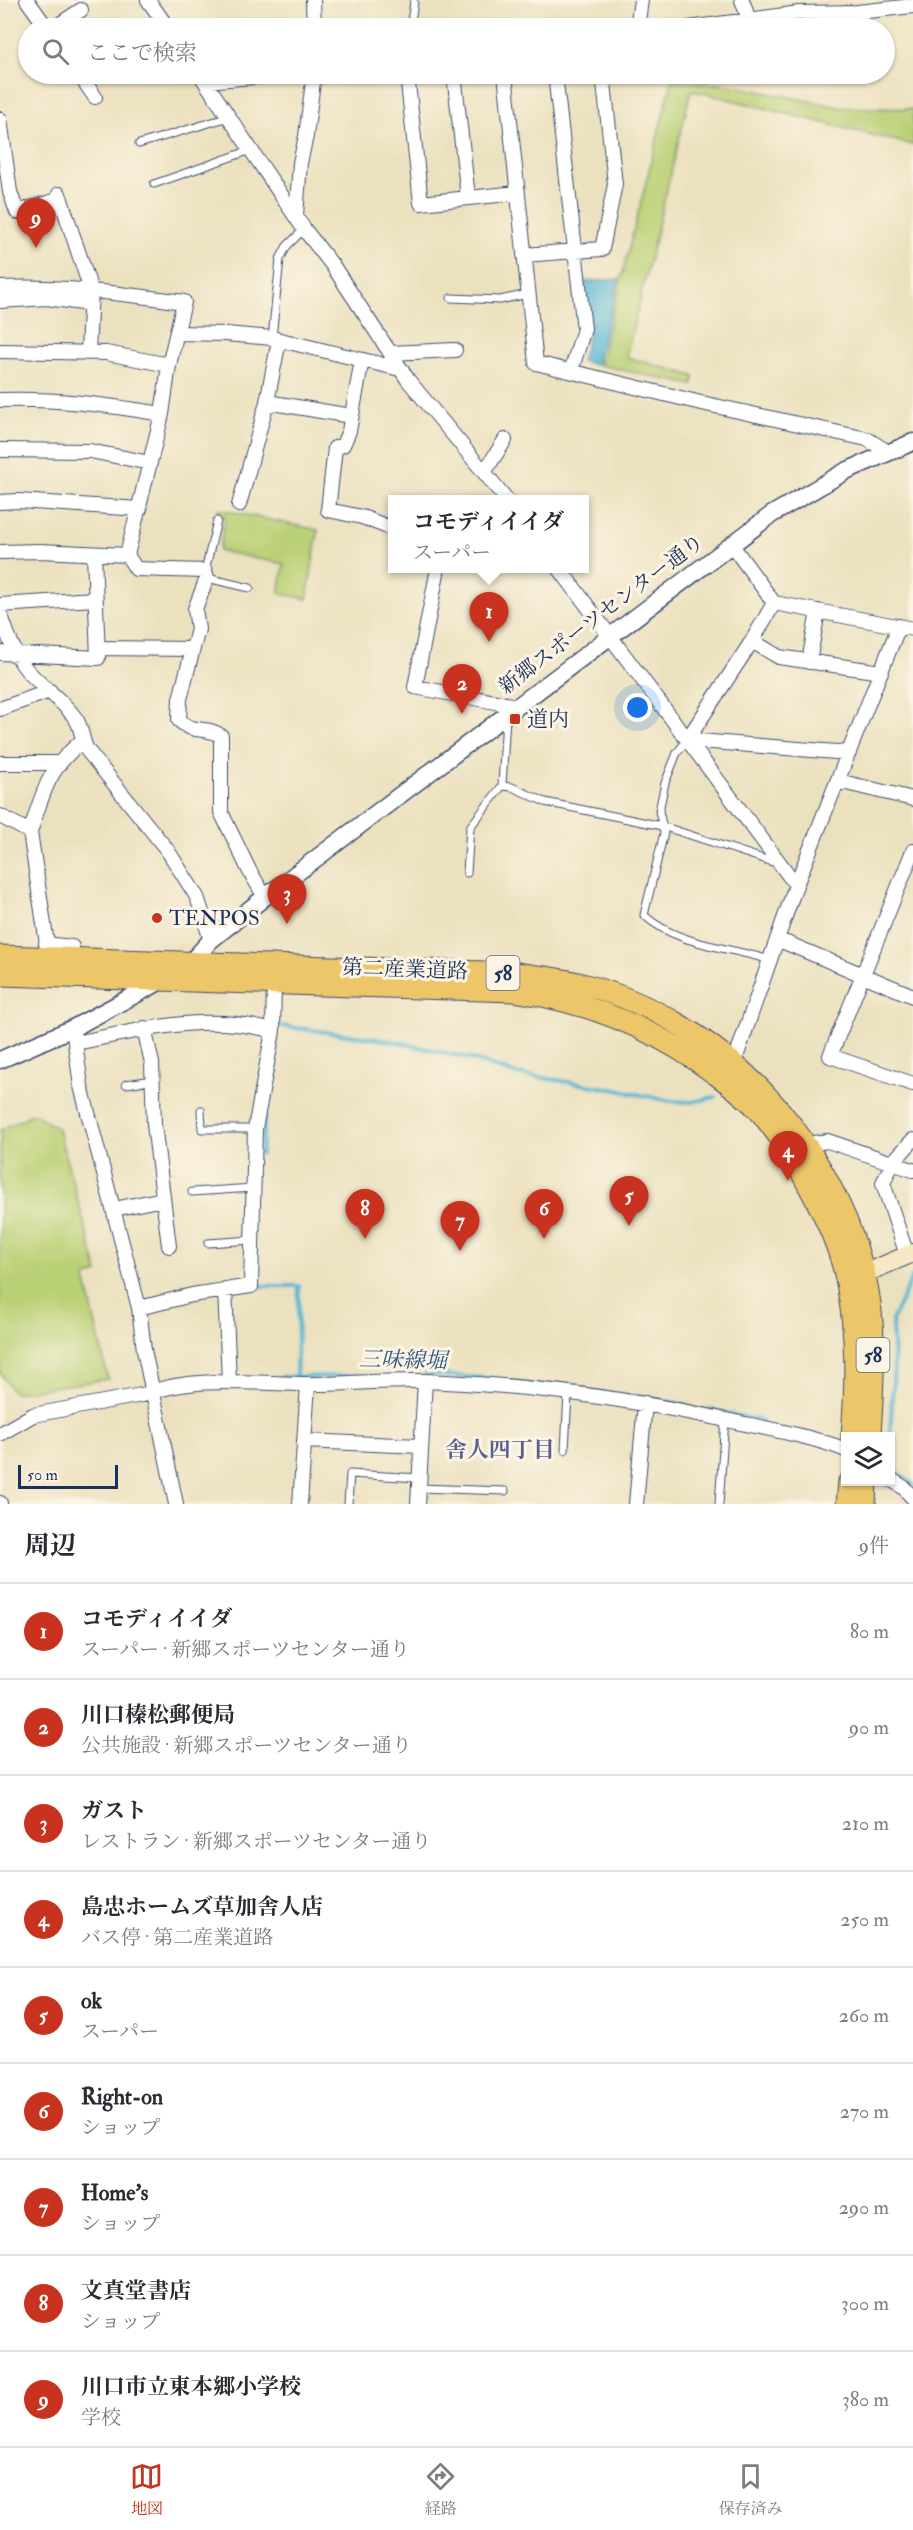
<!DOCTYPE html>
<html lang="ja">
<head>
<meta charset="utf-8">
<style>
  :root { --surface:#fff; --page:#f2f2f3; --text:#2b2b33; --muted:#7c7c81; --line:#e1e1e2; --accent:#c8321e }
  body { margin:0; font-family:"IM FELL Double Pica","Noto Serif JP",serif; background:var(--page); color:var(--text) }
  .controls { position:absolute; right:18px; bottom:18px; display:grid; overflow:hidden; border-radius:0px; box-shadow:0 2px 4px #0004 }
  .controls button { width:54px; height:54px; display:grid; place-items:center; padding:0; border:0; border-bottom:2px solid var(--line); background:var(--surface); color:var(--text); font:30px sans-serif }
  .scale { position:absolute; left:18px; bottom:15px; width:100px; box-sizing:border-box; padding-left:6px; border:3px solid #1b2f5e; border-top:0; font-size:16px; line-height:21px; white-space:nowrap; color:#1b2f5e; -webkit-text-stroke:4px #fcf5e5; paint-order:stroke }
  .you { position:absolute; left:638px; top:708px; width:21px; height:21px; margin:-15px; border:4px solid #fff; border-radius:50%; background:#1a73e8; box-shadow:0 0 0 9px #1a73e833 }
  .badge { display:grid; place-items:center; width:39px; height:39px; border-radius:50%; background:var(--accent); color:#fff; font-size:20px; font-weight:700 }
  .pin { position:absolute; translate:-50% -50px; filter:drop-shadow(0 2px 3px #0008) }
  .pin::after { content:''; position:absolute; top:32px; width:21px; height:18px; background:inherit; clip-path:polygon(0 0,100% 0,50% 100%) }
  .popup { position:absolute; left:388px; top:495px; width:201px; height:78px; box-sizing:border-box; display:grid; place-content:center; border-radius:0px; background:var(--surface); filter:drop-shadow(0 2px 4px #0005); font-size:20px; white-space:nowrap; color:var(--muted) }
  .popup b { font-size:22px; color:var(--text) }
  .popup::after { content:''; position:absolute; left:50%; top:100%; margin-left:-12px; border:12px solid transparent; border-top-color:var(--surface) }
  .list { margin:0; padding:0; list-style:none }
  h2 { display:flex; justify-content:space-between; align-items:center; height:78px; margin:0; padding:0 24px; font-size:26px }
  h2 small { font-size:20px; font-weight:400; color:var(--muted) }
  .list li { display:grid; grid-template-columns:39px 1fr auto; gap:18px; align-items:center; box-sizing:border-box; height:96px; padding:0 24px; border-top:2px solid var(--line) }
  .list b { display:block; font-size:22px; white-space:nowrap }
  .list p { margin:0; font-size:20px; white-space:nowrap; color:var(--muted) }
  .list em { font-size:20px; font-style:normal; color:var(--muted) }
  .icon { flex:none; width:33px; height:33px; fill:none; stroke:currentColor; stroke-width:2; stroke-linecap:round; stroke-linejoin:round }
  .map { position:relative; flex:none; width:913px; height:1504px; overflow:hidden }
  .search { position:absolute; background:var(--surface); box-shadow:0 2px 4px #0004; left:18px; right:18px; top:18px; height:66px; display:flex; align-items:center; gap:15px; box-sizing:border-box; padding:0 21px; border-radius:33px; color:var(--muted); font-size:22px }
  .sheet { height:942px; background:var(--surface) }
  nav { display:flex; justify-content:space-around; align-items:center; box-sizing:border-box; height:84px; border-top:2px solid var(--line); background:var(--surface); font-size:16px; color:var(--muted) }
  nav a { display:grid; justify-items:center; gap:3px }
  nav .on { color:var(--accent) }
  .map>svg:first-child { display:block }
</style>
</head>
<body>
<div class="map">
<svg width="913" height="1504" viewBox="0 0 913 1504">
  <rect width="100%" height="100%" fill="#fcf5e5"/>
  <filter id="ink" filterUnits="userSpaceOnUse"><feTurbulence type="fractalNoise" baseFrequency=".0167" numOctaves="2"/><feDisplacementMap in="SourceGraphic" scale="12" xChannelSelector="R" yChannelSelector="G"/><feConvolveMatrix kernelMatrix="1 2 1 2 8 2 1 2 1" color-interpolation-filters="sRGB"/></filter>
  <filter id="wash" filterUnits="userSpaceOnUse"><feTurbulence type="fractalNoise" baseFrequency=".008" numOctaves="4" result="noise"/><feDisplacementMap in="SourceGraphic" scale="24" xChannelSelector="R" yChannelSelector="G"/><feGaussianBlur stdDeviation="1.35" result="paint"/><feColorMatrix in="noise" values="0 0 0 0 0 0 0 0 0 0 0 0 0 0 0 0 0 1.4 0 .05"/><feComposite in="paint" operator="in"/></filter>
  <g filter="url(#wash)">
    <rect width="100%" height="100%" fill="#ece1bf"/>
    <!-- green -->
    <path fill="#bad074" stroke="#6a8069" stroke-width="1.5" d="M672 81 729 85 839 107 913 109V145L691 90 626 357 694 376 693 385 599 365Z
      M218 509 318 530 307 599 279 593 284 564 219 551 225 517 217 515Z
      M34 1113 58 1129 98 1273 85 1278 108 1379 14 1393 0 1373V1130Z"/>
    <!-- water -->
    <path fill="#56b8d4" stroke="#387499" stroke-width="1.5" d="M619 279 596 365 581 361 588 337 582 282Z"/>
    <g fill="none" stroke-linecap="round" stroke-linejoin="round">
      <!-- stream -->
      <path stroke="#56b8d4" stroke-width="4" d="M282 1026 393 1041 472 1059 512 1073 607 1088 671 1101 692 1102 715 1097
        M273 1068 277 1043
        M261 1154 266 1102
        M258 1281V1286H299L296 1377
        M425 1374 498 1379
        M281 1377 360 1376
        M634 1396 685 1405
        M710 1410 762 1421
        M890 1436 894 1366 892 1320 913 1276
        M890 1467 913 1485"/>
    </g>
  </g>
  <g filter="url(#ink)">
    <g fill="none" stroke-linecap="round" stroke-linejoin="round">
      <defs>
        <path id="service" d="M410 28 414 2
          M139 144 229 117
          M154 184 251 150
          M451 298 500 300 528 294
          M272 338 280 259 287 246 304 229
          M205 571 217 521
          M207 578 250 588
          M506 717 502 786 512 787 545 802 662 826 776 863
          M687 740 677 753 665 783 659 811 664 833 644 915C676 945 729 947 770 960
          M467 873 470 827 502 786
          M126 1084 153 1080
          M201 1110 202 1129H255
          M192 1192 253 1188
          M208 1243 252 1240
          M565 1450 568 1394
          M419 1488 505 1491
          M348 1504 350 1474 420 1478
          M719 1504 725 1420"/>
        <path id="minor" d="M27 0 47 28
          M148 0 168 28
          M313 0 314 28
          M742 0 749 20
          M54 28 81 10
          M637 28 641 0
          M689 28 799 13 858 12 913 6
          M79 74 95 97
          M200 74 304 229 333 266 408 380 507 500
          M407 74 421 203 517 193
          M454 74 468 197
          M505 74 536 363 697 402 867 439 888 452
          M555 74 584 329 571 371
          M205 81 290 74
          M0 119 10 192 17 212 61 199
          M59 194 91 290 88 352
          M296 216 300 163 306 136 314 74
          M524 255 602 249 615 184 603 74
          M0 288C62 285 122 294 184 302L169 365 162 414 127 555 136 569 205 571 207 578 195 609 198 629 180 699 179 720C194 735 206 725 221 736V812L249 870 265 897
          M0 301 47 298 89 304
          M177 333 226 334 272 338 400 369
          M0 351 106 353 169 365
          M390 353 455 350
          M362 360 349 431 343 445 335 448 328 510 362 517 393 529
          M0 400C54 398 108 405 162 414
          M267 402 351 416
          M0 450 90 451 150 463
          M485 471 505 440
          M0 502 18 501 140 509
          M239 505 267 402 279 340
          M731 544 774 603 913 629
          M0 552 40 551 127 555
          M438 568 415 687 517 706
          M559 568 796 885
          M774 603 752 641 687 740 849 753
          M0 605 95 599
          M0 613C7 633 13 652 26 669 41 687 62 699 76 719 82 728 82 741 87 750L168 851 197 897 211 940
          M752 641 779 657 881 672
          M98 648 193 649
          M0 653 98 658 94 554
          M809 662 818 611
          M0 709 50 691
          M0 763H58
          M838 781 913 799
          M0 816 30 832 49 957
          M30 832C44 791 47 770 82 741
          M913 851 830 1056 913 1084
          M777 939 913 996
          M46 944 72 947
          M73 1028 81 1086 139 1308 144 1350 176 1504
          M144 1028 152 1063 154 1124 169 1246
          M75 1043C142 1030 205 1012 273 1031
          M734 1063 796 885 899 626
          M807 1144 828 1141 913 1170
          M114 1209 163 1199
          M907 1255 883 1183 893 1162 913 1140
          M225 1289 229 1382
          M139 1308 192 1295 251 1286 255 1129 273 1031 274 984
          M0 1434 33 1415 147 1394C191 1375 260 1384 308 1384 348 1384 387 1380 426 1381 528 1385 632 1399 731 1421 769 1429 810 1436 846 1450
          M304 1441 421 1446
          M890 1479 903 1487 913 1498
          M0 1503V1504
          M300 1504 308 1384
          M418 1504 425 1381
          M636 1504 645 1403"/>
        <path id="tertiary" d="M0 1060 73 1028 161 981 190 963 211 940 265 897 771 515 846 471 913 442"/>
        <path id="secondary" d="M851 1279 913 1253"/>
        <path id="primary" d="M0 956 515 973C537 976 560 978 582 984 721 1020 828 1135 864 1273 878 1326 873 1382 870 1436
          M0 975 515 991C589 1002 654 1028 714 1073 731 1085 748 1098 762 1114 782 1139 799 1166 813 1194 828 1222 841 1252 847 1283 857 1334 856 1385 852 1436
          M847 1504 849 1482
          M865 1504 866 1482"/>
      </defs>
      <!-- service casing -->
      <use href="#service" stroke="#3a4a6d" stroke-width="9"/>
      <!-- minor casing -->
      <use href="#minor" stroke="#3a4a6d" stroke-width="16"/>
      <!-- tertiary casing -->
      <use href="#tertiary" stroke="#3a4a6d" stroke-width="19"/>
      <!-- secondary casing -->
      <use href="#secondary" stroke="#3a4a6d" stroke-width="20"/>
      <!-- primary casing -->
      <use href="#primary" stroke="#3a4a6d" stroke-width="23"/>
      <!-- service -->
      <use href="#service" stroke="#fff" stroke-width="7"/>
      <!-- minor -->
      <use href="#minor" stroke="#fff" stroke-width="14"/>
      <!-- tertiary -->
      <use href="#tertiary" stroke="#fff" stroke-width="16"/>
      <!-- secondary -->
      <use href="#secondary" stroke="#f7e8c3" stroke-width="18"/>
      <!-- primary -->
      <use href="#primary" stroke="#ecc669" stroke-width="21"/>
    </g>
  </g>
  <!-- markers -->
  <g fill="#c8321e" stroke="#fcf5e5" stroke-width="2">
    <rect x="509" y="713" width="12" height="12" rx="3"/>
    <circle cx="157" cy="918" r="6"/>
  </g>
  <g text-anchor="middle" stroke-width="6" stroke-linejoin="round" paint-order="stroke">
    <!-- shield labels -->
    <g fill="#fcf5e5" stroke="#5e6a86" stroke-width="1.5">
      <rect x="486.5" y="956" width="33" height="34" rx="4.5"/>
      <rect x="856.5" y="1338" width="33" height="34" rx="4.5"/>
    </g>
    <g font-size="20" font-weight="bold" fill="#1b2f5e">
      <text x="503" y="980">58</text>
      <text x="873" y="1362">58</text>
    </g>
    <!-- street labels -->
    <g font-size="21" fill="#1b2f5e" stroke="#fcf5e5">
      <text transform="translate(601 614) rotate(-37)" y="7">新郷スポーツセンター通り</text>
      <text transform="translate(405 969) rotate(2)" y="7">第二産業道路</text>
    </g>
    <!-- poi labels -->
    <g font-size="21" fill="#1b2f5e" stroke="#fcf5e5" text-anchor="start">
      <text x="527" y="726">道内</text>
      <text x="169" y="925">TENPOS</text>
    </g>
    <!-- water labels -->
    <g font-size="22" font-style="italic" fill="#2d5881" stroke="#fcf5e5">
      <text transform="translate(403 1359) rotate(1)" y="8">三味線堀</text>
    </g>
    <!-- neighbourhood labels -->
    <g font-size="22" font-weight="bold" fill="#5b5f8d" stroke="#fcf5e5">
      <text x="500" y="1457">舎人四丁目</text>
    </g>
  </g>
</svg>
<div class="controls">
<button><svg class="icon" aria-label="layers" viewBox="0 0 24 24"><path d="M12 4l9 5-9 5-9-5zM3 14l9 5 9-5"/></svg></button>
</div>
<div class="scale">50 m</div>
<div class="you"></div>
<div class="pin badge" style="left:489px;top:642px">1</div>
<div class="popup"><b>コモディイイダ</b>スーパー</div>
<div class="pin badge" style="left:462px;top:714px">2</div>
<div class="pin badge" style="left:287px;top:924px">3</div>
<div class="pin badge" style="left:788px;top:1181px">4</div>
<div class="pin badge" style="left:629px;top:1226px">5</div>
<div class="pin badge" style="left:544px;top:1239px">6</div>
<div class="pin badge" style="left:460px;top:1251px">7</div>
<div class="pin badge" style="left:365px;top:1239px">8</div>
<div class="pin badge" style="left:36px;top:248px">9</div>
<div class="search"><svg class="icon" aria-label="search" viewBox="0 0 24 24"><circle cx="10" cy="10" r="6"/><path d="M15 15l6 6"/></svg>ここで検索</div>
</div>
<section class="sheet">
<h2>周辺<small>9件</small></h2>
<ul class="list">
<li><span class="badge">1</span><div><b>コモディイイダ</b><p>スーパー · 新郷スポーツセンター通り</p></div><em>80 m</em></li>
<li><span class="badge">2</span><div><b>川口榛松郵便局</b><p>公共施設 · 新郷スポーツセンター通り</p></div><em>90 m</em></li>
<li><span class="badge">3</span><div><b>ガスト</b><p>レストラン · 新郷スポーツセンター通り</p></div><em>210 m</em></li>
<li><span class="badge">4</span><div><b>島忠ホームズ草加舎人店</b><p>バス停 · 第二産業道路</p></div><em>250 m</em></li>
<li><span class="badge">5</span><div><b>ok</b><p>スーパー</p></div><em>260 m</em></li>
<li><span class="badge">6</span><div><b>Right-on</b><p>ショップ</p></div><em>270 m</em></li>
<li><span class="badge">7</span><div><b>Home's</b><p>ショップ</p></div><em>290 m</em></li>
<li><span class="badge">8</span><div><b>文真堂書店</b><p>ショップ</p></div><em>300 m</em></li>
<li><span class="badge">9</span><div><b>川口市立東本郷小学校</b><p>学校</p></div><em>380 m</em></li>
</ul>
</section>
<nav>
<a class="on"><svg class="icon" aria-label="map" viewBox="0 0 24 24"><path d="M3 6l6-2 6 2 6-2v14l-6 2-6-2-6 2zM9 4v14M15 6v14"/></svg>地図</a>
<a><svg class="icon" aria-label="directions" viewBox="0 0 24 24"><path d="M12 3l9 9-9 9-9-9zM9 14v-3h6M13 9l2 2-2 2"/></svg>経路</a>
<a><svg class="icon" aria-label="saved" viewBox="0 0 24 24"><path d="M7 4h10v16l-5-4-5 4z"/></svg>保存済み</a>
</nav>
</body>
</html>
